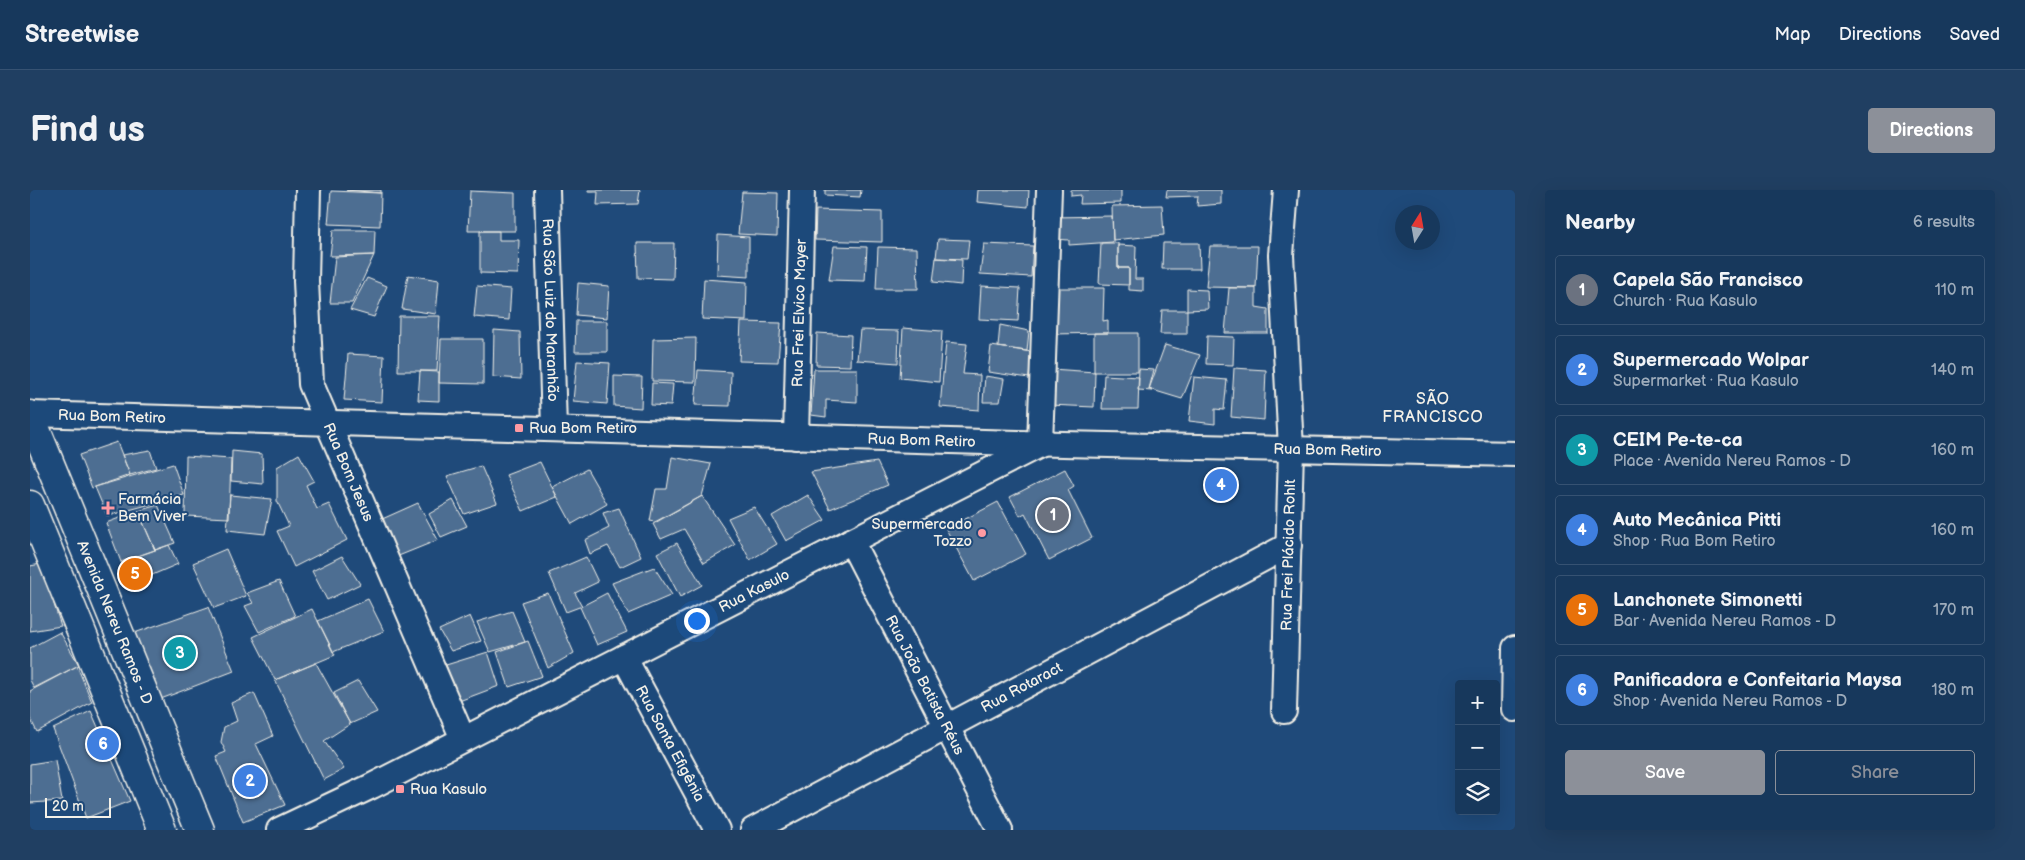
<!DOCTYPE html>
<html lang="en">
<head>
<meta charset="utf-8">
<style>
  :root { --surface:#17385c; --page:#203f62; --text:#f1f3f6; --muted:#9eacbb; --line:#365272; --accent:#8c9099 }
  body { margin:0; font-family:"Balsamiq Sans",sans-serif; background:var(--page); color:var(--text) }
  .controls { position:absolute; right:15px; bottom:15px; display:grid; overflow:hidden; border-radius:5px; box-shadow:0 5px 20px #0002 }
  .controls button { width:45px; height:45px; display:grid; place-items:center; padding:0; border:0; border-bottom:1px solid var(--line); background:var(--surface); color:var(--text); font:25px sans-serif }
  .compass { position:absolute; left:1365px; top:15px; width:45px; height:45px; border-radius:50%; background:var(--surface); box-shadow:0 5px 20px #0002; rotate:11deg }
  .scale { position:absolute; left:15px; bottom:12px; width:66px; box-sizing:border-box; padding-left:5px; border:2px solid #f4f1e8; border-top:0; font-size:14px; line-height:18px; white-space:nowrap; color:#f4f1e8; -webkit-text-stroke:4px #1f4a7a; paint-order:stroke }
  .you { position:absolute; left:666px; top:430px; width:18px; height:18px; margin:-12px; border:4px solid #fff; border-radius:50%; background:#1a73e8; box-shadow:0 0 0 8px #1a73e833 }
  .badge { display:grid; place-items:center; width:32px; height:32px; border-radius:50%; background:var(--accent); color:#fff; font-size:16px; font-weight:700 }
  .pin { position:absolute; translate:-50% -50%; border:2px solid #fff; box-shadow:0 1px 5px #0006 }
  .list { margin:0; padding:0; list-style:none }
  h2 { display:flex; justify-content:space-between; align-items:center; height:65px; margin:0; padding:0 20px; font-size:21px }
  h2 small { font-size:16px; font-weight:400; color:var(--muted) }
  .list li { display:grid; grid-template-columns:32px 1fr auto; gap:15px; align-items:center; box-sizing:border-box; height:70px; margin:0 10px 10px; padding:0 10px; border:1px solid var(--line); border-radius:5px }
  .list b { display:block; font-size:19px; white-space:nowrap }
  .list p { margin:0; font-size:16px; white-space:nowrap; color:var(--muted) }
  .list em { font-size:16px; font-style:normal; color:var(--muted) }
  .actions { display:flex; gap:10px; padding:15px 20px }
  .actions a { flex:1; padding:11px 0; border:1px solid var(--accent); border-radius:5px; text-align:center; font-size:18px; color:var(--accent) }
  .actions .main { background:var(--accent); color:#fff }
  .icon { flex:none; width:28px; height:28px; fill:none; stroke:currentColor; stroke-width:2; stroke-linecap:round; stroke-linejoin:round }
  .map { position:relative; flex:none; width:1485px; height:640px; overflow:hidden; border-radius:5px }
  header { display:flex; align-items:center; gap:30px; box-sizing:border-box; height:70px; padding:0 25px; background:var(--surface); border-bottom:1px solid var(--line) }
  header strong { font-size:24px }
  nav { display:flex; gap:28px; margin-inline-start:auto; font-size:18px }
  .intro { display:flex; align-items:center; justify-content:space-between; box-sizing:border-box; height:120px; padding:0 30px }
  h1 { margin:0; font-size:35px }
  .button { padding:12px 22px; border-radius:5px; background:var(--accent); color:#fff; font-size:18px; font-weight:700 }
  main { display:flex; gap:30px; padding:0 30px }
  aside { flex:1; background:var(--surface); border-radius:5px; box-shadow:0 5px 20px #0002 }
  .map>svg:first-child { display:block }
</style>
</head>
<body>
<header>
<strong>Streetwise</strong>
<nav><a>Map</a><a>Directions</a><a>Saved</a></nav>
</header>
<div class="intro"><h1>Find us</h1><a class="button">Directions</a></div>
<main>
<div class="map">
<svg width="1485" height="640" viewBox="0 0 1485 640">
  <rect width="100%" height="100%" fill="#1f4a7a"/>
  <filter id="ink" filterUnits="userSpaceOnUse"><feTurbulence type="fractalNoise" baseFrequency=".02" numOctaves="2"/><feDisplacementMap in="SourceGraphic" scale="10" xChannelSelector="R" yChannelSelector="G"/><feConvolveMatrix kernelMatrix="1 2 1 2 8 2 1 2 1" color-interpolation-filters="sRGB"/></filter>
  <g filter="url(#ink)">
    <!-- building -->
    <path fill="#4d6e92" stroke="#f4f1e8" d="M316 0H351V3Z
      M558 0H610L608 14 567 15 568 2H558Z
      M795 0H831L830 7 795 5Z
      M948 0H999L998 17 947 12Z
      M1041 0H1091V13L1050 14 1051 5 1041 6Z
      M1137 0H1191V14L1167 16 1168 6 1136 7Z
      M301 1 351 3 350 36 298 34Z
      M440 1 485 3V41H438Z
      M712 2 748 3 747 46 708 44Z
      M1132 15 1134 45 1083 50 1082 16Z
      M786 20 852 22V52L785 50Z
      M1082 26 1083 52 1039 55V50L1023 49V27Z
      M303 40H345L344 65 300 66Z
      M450 41H469V50H489L488 84 450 83Z
      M688 45 719 47V87L687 85Z
      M908 49 939 50 937 69 906 68Z
      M607 53H644L643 89 608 88Z
      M1071 53H1088V78H1099V95L1069 94Z
      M1133 53H1169L1170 79H1132Z
      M954 54 1003 56 1001 87 950 84Z
      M1088 55 1106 56 1105 89H1113V101L1099 100V78H1088Z
      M804 56 837 57 835 91 799 90Z
      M1180 56H1228L1226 98 1176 97Z
      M848 57 887 58 888 99H846Z
      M344 65 322 113H300L305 67Z
      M906 68 932 70 931 95 903 92Z
      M378 85 409 90 406 124 372 119Z
      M337 88 357 96 344 127 320 120Z
      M674 89 717 92 716 131 672 129Z
      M548 93 579 96 577 128 546 125Z
      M447 96 481 99 479 130 444 127Z
      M951 96 990 98 988 131 949 129Z
      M1025 98H1074L1073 131 1078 130V143L1022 144Z
      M1199 98H1226V117L1238 119V143H1195Z
      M1157 99 1177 100 1178 119 1157 120Z
      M1132 120H1157V144H1130Z
      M369 126H410L407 181H368Z
      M546 131H577V162H545Z
      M711 132 751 133 748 172 709 171Z
      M970 135 999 141 997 161 968 157Z
      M873 138 912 141 909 192 870 188Z
      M464 140 490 142 491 189 463 187Z
      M830 140 869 141 868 173 827 170Z
      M787 143 821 145 820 176 786 175Z
      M1064 143H1108V182H1064Z
      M1177 146 1204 147 1203 175 1176 174Z
      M666 148 665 192 622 191 623 149Z
      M411 149H453V194L409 193Z
      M916 152 937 154 933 184 950 185 949 220 910 217Z
      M1135 155 1170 165 1152 209 1119 199Z
      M961 156 1002 162 999 188 958 182Z
      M318 164 354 166 352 212 314 210Z
      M547 171 580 173 577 214 543 211Z
      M1204 178 1236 180 1234 230 1201 227Z
      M784 179H827V212L796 210V227L781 225Z
      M1021 179 1065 182 1064 217 1019 215Z
      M1109 179 1124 180 1119 199 1122 201 1108 200Z
      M668 180 701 182 700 216 665 215Z
      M390 181 409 182V211L388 210Z
      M1074 185 1109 187 1108 219H1072Z
      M584 186 612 187 611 218 584 216Z
      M955 186 974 189 970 212H953Z
      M1164 187 1197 190 1194 220 1185 219V234L1159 231Z
      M622 193 643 194 641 216 621 215Z
      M87 252 100 285 62 298 49 265Z
      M120 260 126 278 100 285 92 265Z
      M202 261 232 264 233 294 201 291Z
      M269 264 284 291 276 295 287 319 299 314 317 350 264 377 247 341 259 336 247 311V277Z
      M156 266 201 269 199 328 155 326Z
      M642 267 681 274 672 306 625 332 620 331 626 299H637Z
      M510 272 527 307 493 321 476 285Z
      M847 272 858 295 800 319 781 282Z
      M143 274 154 305 77 326 65 297Z
      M451 276 467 313 434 324 417 286Z
      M557 279 577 314 542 334 522 297Z
      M1035 279 1044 296 1038 300 1062 348 1019 370 995 323 990 326 980 307Z
      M200 305 242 309 235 344 197 340Z
      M778 305 795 330 756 351 742 326Z
      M672 306 705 355 674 373 654 339 631 349 623 334Z
      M423 310 437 336 411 347 399 324Z
      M968 312 996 364 944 391 916 339Z
      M388 313 408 350 366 367 350 330Z
      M128 315 145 353 125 360 108 321Z
      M724 317 747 354 720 370 698 328Z
      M589 318 611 367 590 377 578 356 560 364 555 350 579 338 573 323Z
      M108 321 125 360 91 372 76 333Z
      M647 353 672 395 650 407 627 363Z
      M139 355 148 374 101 394 91 372Z
      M196 359 216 406 184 418 163 373Z
      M312 366 330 394 297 410 282 381Z
      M556 367 568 392 545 403 552 416 536 422 519 383Z
      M11 374 31 436 0 441V376Z
      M624 377 642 405 598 424 582 393Z
      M249 391 265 426 229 442 215 416 223 413 217 403Z
      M518 403 544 463 518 478 491 412Z
      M577 403 597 442 567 455 550 417Z
      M338 409 354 441 303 462 288 431Z
      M178 417 204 481 123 512 96 446Z
      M282 419 305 465 245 490 223 447Z
      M482 421 495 452 460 462 447 432Z
      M440 426 451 451 421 461 409 440Z
      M30 442 49 475 4 498 0 490V458Z
      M498 451 512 486 479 497 467 462Z
      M458 462 469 496 429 511 416 475Z
      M286 473 320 534 294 551 314 579 294 590 245 490Z
      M47 476 62 512 7 542 0 528V501Z
      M328 491 347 522 320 534 304 503Z
      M224 503 243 546 226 554 255 615 213 632 186 566 196 562 191 552 194 537 207 531 201 513Z
      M61 521 100 611 56 628 23 539Z
      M25 570 32 611 0 613V574Z"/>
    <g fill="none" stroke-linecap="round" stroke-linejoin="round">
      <defs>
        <g id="minor">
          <path id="s1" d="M278 0 276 91 281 194 433 549"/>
          <path id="s2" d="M517 0 524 239"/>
          <path id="s3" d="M0 224 988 253 1485 264"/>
          <path id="s4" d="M766 247 772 0"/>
          <path d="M1010 254 1019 0"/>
          <path id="s5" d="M821 351 970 640"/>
          <path id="s6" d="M594 467 687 640"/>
          <path d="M1484 519 1485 458"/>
          <path id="s7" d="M1254 521 1261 259 1251 65 1256 0"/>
          <path id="s8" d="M249 640 342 596 1009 255"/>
          <path id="s9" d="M723 640 1259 355"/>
        </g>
        <g id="tertiary">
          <path id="s10" d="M0 225 170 640"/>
          <path d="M0 315 132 640"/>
        </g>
      </defs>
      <!-- minor casing -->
      <use href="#minor" stroke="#f4f1e8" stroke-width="28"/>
      <!-- tertiary casing -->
      <use href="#tertiary" stroke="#f4f1e8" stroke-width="31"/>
      <!-- minor -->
      <use href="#minor" stroke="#1f4a7a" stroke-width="24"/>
      <!-- tertiary -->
      <use href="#tertiary" stroke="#1f4a7a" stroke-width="28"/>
    </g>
  </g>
  <!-- markers -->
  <g fill="#ff9aa2" stroke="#1f4a7a" stroke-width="2">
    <rect x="484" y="233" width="10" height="10" rx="2.5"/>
    <path d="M75.5 310.5h5v5h5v5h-5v5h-5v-5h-5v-5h5z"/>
    <circle cx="952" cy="343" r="5"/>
    <rect x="365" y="594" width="10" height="10" rx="2.5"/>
  </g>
  <g text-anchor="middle" stroke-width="4" stroke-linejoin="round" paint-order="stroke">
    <!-- street labels -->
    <g font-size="15" fill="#f4f1e8" stroke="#1f4a7a">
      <text dy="5" stroke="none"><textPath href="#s2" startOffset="120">Rua São Luiz do Maranhão</textPath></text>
      <text dy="5" stroke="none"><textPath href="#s4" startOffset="124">Rua Frei Elvico Mayer</textPath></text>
      <text dy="5" stroke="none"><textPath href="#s3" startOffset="82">Rua Bom Retiro</textPath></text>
      <text dy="5" stroke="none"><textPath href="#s3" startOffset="892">Rua Bom Retiro</textPath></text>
      <text dy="5" stroke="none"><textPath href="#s3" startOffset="1298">Rua Bom Retiro</textPath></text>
      <text dy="5" stroke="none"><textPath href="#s1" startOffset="290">Rua Bom Jesus</textPath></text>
      <text dy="5" stroke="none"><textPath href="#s7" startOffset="156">Rua Frei Plácido Rohlt</textPath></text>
      <text dy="5" stroke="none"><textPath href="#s8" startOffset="532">Rua Kasulo</textPath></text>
      <text dy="5" stroke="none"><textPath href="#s10" startOffset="224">Avenida Nereu Ramos - D</textPath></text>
      <text dy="5" stroke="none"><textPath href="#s5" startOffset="162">Rua João Batista Réus</textPath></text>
      <text dy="5" stroke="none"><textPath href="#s9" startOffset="304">Rua Rotaract</textPath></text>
      <text dy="5" stroke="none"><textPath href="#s6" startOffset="98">Rua Santa Efigênia</textPath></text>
    </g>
    <!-- poi labels -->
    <g font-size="15" fill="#f4f1e8" stroke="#1f4a7a" text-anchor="start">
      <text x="499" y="243">Rua Bom Retiro</text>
      <text x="88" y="314">Farmácia<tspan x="88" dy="17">Bem Viver</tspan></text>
      <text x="942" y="339" text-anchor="end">Supermercado<tspan x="942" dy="17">Tozzo</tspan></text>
      <text x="380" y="604">Rua Kasulo</text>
    </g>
    <!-- neighbourhood labels -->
    <g font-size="16" letter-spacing="1" fill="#f4f1e8" stroke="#1f4a7a">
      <text x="1403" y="214">SÃO<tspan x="1403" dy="18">FRANCISCO</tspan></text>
    </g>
  </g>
</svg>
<div class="controls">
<button>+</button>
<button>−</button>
<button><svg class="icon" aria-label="layers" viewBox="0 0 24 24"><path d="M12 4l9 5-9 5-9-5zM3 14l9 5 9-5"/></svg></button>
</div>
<svg class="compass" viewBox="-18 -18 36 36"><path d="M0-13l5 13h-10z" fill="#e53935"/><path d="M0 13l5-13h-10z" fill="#9eacbb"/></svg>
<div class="scale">20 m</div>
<div class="you"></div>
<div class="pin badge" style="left:1023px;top:325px;background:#6b7280">1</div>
<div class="pin badge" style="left:220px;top:591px;background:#3f7fe0">2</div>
<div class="pin badge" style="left:150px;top:463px;background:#0f9aa8">3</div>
<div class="pin badge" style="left:1191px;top:295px;background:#3f7fe0">4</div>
<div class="pin badge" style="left:105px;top:384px;background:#e8710a">5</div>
<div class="pin badge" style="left:73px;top:554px;background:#3f7fe0">6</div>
</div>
<aside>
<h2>Nearby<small>6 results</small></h2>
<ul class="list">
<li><span class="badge" style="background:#6b7280">1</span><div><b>Capela São Francisco</b><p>Church · Rua Kasulo</p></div><em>110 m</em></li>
<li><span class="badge" style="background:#3f7fe0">2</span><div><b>Supermercado Wolpar</b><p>Supermarket · Rua Kasulo</p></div><em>140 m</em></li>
<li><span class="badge" style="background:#0f9aa8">3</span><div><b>CEIM Pe-te-ca</b><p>Place · Avenida Nereu Ramos - D</p></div><em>160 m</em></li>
<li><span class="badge" style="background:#3f7fe0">4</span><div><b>Auto Mecânica Pitti</b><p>Shop · Rua Bom Retiro</p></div><em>160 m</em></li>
<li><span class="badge" style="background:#e8710a">5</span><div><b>Lanchonete Simonetti</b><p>Bar · Avenida Nereu Ramos - D</p></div><em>170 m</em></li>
<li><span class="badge" style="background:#3f7fe0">6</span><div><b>Panificadora e Confeitaria Maysa</b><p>Shop · Avenida Nereu Ramos - D</p></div><em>180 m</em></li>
</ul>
<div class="actions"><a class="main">Save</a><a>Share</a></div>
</aside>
</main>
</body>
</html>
